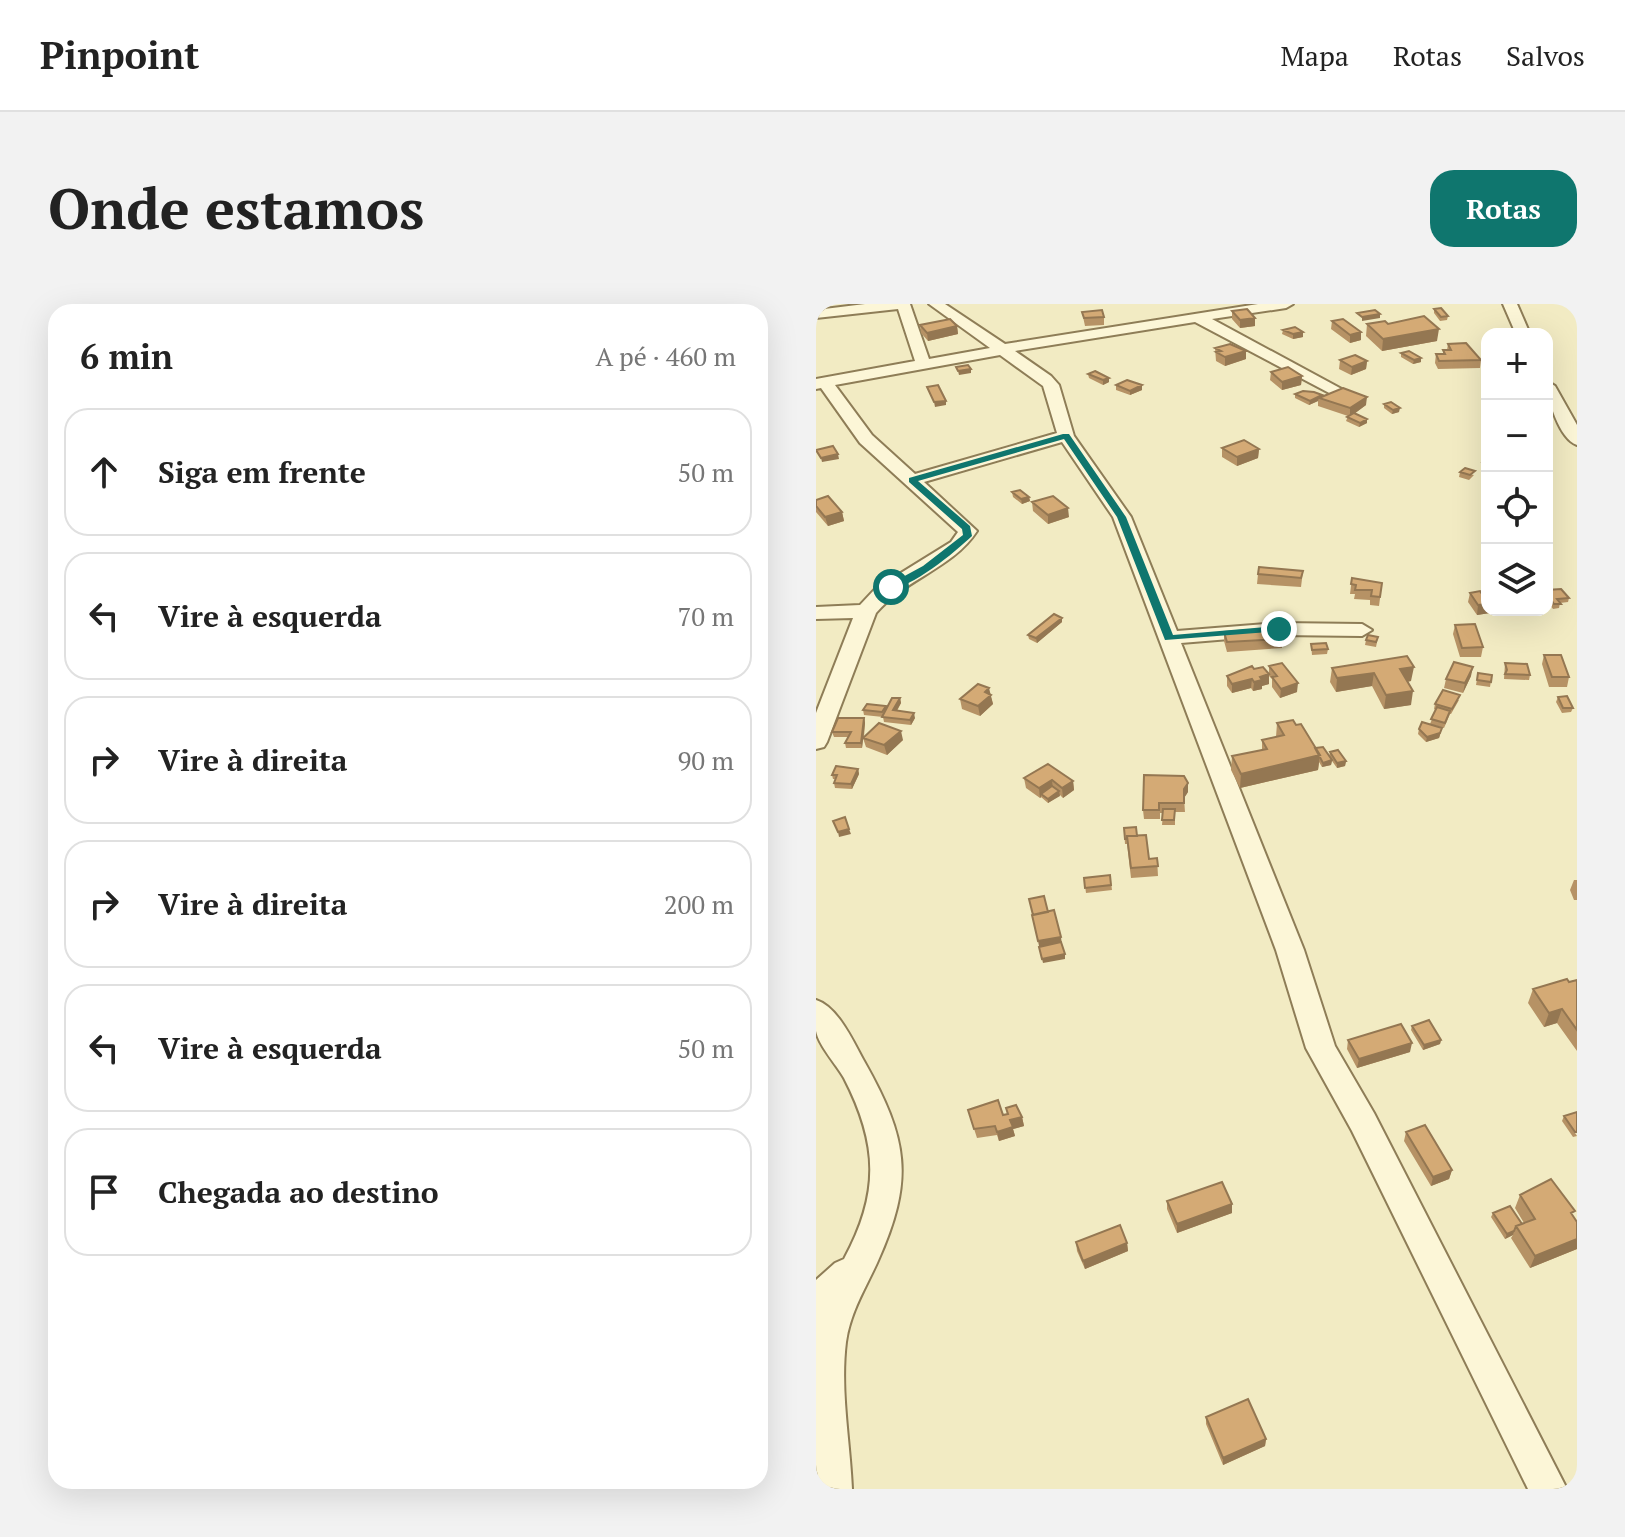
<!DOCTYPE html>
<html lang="pt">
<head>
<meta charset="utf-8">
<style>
  :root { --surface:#fff; --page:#f2f2f2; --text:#222; --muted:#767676; --line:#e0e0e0; --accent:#0f766e }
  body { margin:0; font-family:"PT Serif",serif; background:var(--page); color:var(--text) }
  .controls { position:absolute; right:24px; top:24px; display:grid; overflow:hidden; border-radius:16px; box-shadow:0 8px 32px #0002 }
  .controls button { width:72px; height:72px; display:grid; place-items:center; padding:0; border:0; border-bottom:2px solid var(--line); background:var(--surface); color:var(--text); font:40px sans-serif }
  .stop { position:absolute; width:24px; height:24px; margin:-18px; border:6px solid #0f766e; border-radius:50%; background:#fff }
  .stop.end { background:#0f766e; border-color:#fff; box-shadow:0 2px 8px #0008 }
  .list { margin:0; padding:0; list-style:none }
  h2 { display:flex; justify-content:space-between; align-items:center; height:104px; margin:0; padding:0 32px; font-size:34px }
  h2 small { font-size:26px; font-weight:400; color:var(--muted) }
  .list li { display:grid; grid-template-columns:52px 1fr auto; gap:24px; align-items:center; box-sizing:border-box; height:128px; margin:0 16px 16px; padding:0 16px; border:2px solid var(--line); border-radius:24px }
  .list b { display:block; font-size:30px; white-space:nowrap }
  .list em { font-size:26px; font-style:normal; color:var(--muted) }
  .icon { flex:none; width:44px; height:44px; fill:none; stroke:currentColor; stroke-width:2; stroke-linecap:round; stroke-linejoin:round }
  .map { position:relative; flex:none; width:761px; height:1185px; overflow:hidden; border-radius:24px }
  header { display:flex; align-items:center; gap:48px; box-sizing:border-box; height:112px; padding:0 40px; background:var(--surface); border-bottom:2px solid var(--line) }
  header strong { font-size:38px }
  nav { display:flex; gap:44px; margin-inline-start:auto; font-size:28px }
  .intro { display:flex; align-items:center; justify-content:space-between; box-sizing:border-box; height:192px; padding:0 48px }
  h1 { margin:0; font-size:56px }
  .button { padding:20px 36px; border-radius:24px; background:var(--accent); color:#fff; font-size:28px; font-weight:700 }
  main { display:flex; gap:48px; padding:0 48px }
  aside { flex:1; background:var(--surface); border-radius:24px; box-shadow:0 8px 32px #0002 }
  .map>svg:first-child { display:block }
</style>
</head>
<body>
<header>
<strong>Pinpoint</strong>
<nav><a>Mapa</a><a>Rotas</a><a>Salvos</a></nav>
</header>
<div class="intro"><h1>Onde estamos</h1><a class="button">Rotas</a></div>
<main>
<aside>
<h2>6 min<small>A pé · 460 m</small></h2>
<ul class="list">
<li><svg class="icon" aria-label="ahead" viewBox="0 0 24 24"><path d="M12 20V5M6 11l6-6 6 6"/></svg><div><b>Siga em frente</b></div><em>50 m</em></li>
<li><svg class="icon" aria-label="left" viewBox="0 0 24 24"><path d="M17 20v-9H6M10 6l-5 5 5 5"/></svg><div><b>Vire à esquerda</b></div><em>70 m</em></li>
<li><svg class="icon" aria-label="right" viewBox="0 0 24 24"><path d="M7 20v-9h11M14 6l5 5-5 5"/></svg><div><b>Vire à direita</b></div><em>90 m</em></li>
<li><svg class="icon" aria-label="right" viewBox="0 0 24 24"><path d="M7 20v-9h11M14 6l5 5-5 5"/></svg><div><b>Vire à direita</b></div><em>200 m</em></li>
<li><svg class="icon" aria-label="left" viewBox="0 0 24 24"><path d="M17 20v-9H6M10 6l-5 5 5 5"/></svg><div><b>Vire à esquerda</b></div><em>50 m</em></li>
<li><svg class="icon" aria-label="arrive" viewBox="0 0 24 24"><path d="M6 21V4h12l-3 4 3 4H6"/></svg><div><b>Chegada ao destino</b></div></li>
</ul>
</aside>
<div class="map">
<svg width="761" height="1185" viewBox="0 0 761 1185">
  <rect width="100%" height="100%" fill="#f2ebc3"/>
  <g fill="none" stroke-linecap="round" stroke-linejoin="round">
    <defs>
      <path id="minor" d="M49 0H94L113 55 174 44 113 0H129L189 40 442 0H477L470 4 396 15 533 89 531 92H519L379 18 199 47 235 72 243 81 258 132 315 213 361 327 463 319 546 320 556 326 546 332 463 331 365 339 488 646 519 742 558 809 751 1185H712L536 827 490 744 460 646 297 213 246 138 108 178 161 227C137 264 89 275 60 309L11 438 8 443 0 445V409L37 314 0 315V303L44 301 59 285 135 238 142 228 44 139 5 84 0 85V75L99 57 82 5 0 14V6ZM184 51 227 82 241 129 99 170 56 131 19 81Z
        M687 0H701L714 30H700Z
        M731 77 739 82 761 121V141C743 135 731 94 731 77Z
        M0 696C22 703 37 737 48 757 92 835 99 875 61 959 49 985 34 1009 30 1038 24 1087 34 1137 36 1185H0V976L19 959 28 955C64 889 62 840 28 774 20 760 3 742 0 727 0 717 0 705 0 696Z"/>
    </defs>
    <!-- minor casing -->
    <use href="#minor" stroke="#8e7d57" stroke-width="4"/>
    <!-- minor -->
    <use href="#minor" fill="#fcf6d7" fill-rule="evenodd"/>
  </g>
  <!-- wall -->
  <path fill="#b69265" d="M618 5 632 12 631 16 624 17 618 9Z
    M416 7 439 14V22L424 24 416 15Z
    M266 8 288 13V21L269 22Z
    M516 17 545 28V36L534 39 515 25Z
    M551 20H572L621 37 566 47 550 32Z
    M104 21 141 22 142 30 112 37 105 29Z
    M467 26 487 33 477 35 466 30Z
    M632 40 665 56 664 64 622 65 619 59 620 50H627V46H631Z
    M399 44 430 55 409 62 400 57Z
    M585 49 605 54V58L597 60 585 53Z
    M524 56 551 57 550 65 535 71 523 65Z
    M455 68 486 72 485 81 466 86 454 76Z
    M272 70 293 74V78L287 81 273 74Z
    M300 81H326V86L314 91 300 86Z
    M479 90 506 91 550 101 539 109 551 119 543 123 530 117 532 112 502 102V97L493 101 479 94Z
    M568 100 583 108 576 110 568 104Z
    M406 144 443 145 442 154 421 162 406 153Z
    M666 159H671V171H667L666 163Z
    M644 168 658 171 653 176 643 173Z
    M196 188 213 193 214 197 206 200 197 193Z
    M0 196 26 208 28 217 12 222 0 208Z
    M216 198 253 213 232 220 217 207Z
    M487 267 485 283 441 280 442 270Z
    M536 274 566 279 563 302 554 301V296L538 295 539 290H534Z
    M731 286 753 294 752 298 744 299 743 304 737 305 731 296Z
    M654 289 668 293 687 307 661 311 652 298Z
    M246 314V318L221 339 213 335 212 331Z
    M639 321 667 343 665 353H644L637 330Z
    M408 328 466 335V344L411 348 408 337Z
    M562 333 560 343 549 341 550 336Z
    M495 340 512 345 511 350 496 351Z
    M728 351 753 373 751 383H733L726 360Z
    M591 352 595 377 591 378 595 401 568 405 556 382 520 388 514 378 516 364Z
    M689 359 714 371 713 376 688 375Z
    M453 362 481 388 464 394 456 383V375L453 372V380L446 382V385L437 387 435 384 416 389 411 382V372L438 365 453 370Z
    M662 369 676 371 674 383 660 381Z
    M655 372 647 389 628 384 630 375Z
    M174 390 177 400 164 412 146 405 144 395Z
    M742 393 757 404 755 408 746 409 740 398Z
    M84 394 85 399 81 407 99 414 95 421 68 418 67 413 48 411 47 406 70 405Z
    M643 396 635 410H634L628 424 614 420 620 406 618 405 619 400Z
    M48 414 49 419 48 433 87 436 71 451 50 443 47 434 46 444H30L29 439 32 433H18L16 428Z
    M461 419 480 421 499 444 513 453 514 448 530 457 529 462 521 464 516 457 515 461 506 463 503 458 502 466 424 484 415 466 416 452 446 446V436L460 433Z
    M603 425 625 428 623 434 610 438 602 430Z
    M42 465 43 470 36 485 19 484 18 479 19 475H17L16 471Z
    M208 474 257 477 258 486 247 494 244 491 232 499 225 493 224 494 210 484Z
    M372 488 368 494 369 508H359V521H346L347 509H344V515H328L327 506Z
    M308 524 321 532 333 555 341 554 342 572 315 574 311 540H309Z
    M294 571 296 586 270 589 268 574Z
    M758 576H761V596H758L754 586Z
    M761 676V747L741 719 728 723 712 699 717 685Z
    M596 722 625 736 624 740 607 746 595 726Z
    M532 736 594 748 541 764 531 745Z
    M190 804 206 813 208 822 197 825 199 832 183 837 181 831 161 834 152 806 187 811 191 810Z
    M748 812 761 832 757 833 746 817Z
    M590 828 636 866 633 875 615 882 588 837Z
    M704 891 757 912 761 918V945L714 964 695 934 697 931 689 935 675 913 677 909 706 920 708 919 699 904Z
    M351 897 416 900V909L361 929 351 905Z
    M260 938 311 939 312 947 269 965 261 947Z
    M390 1113 450 1135 449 1142 407 1161 390 1120Z"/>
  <!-- shaded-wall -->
  <path fill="#947752" d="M564 10V14L546 17V13Z
    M439 14V22L424 24V16Z
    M141 22 142 30 112 37 111 29Z
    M623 25 621 37 566 47 567 35Z
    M487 28V33L477 35V30Z
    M545 28V36L534 39V31Z
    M430 47V55L409 62V53Z
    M605 54V58L597 60 598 56Z
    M551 57 550 65 535 71 536 63Z
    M155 65V69L143 71 142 67Z
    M486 72 485 81 466 86V78Z
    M293 74V78L287 81V76Z
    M326 81V86L314 91V87Z
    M506 91 503 94 502 97 493 101 494 97Z
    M551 93 550 101 534 113V104Z
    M130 97V101L119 103 118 98Z
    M584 104 583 108 576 110 577 106Z
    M551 115V119L543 123 544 119Z
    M443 145 442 154 421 162V153Z
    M22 150 23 155 6 158 5 154Z
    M213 193 214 197 206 200 205 195Z
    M252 204 253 213 232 220V211Z
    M26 208 28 217 12 222 9 213Z
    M671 300V306H687V307L661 311 662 301Z
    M246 314V318L221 339 220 334Z
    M598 363 595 377 582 379 584 365Z
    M657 363 655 372 647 389 649 379Z
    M558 369 556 382 520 388 521 374Z
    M453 370V380L446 382V385L437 387 438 378 444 373Z
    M436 375 435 384 416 389V380Z
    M482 379 481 388 464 394 465 385Z
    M173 384 177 400 164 412 162 402 169 388Z
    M597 387 595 401 568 405 570 391Z
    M84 394 85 399 78 411 77 406Z
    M98 409 99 414 95 421 94 416Z
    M48 414 49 419 46 444 45 439Z
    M626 424 623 434 610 438 611 433Z
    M85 427 87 436 71 451 68 441Z
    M504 451 502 466 424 484 425 470Z
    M516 456 515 461 506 463 507 459Z
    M530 457 529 462 521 464V459Z
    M42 465 43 470 36 485 35 480Z
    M236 476 237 486 225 490V493L224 494 223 484Z
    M257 477 258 486 247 494 246 484Z
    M372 479V488L368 494V485Z
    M243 487 244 492 232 499V495Z
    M33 525 35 530 23 533 22 528Z
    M245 633 246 642 224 647 222 637Z
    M249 650V655L227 659 226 655Z
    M746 705 741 719 728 723 733 709Z
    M625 736 624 740 607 746 608 741Z
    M596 739 594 748 541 764 543 755Z
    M206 813 208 822 197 825 199 832 183 837 181 828 194 816Z
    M636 866 633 875 615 882 617 873Z
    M416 900V909L361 929V920Z
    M698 927 697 931 689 935 691 930Z
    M761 935V945L714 964 719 952Z
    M311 939 312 947 269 965 267 957Z
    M450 1135 449 1142 407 1161V1154Z"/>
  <!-- building -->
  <path fill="#d4aa75" stroke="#947752" stroke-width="2" d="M625 4 632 12 625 13 618 5Z
    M431 5 439 14 424 16 416 7Z
    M286 6 288 13 268 14 266 8Z
    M559 6 564 10 546 13 541 9Z
    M608 12 623 25 567 35 551 20 569 17 572 20Z
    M134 15 141 22 111 29 104 21Z
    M527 15 545 28 534 31 516 17Z
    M479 23 487 28 477 30 467 26Z
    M650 39 665 56 623 57 620 50H629L627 46H635L632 40Z
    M414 40 430 47 409 53 400 48 405 47 399 44Z
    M593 47 605 54 598 56 585 49Z
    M539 51 551 57 536 63 524 56Z
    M152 61 155 65 142 67 140 63Z
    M472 63 486 72 466 78 455 68Z
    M279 67 293 74 287 76 272 70Z
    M311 76 326 81 314 87 300 81Z
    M122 81 130 97 118 98 111 83Z
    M527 84 551 93 534 104 503 94Z
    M487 87 498 88 506 91 494 97 479 90Z
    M575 98 584 104 577 106 568 100Z
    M538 109 551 115 544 119 531 113Z
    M428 136 443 145 421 153 406 144Z
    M17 142 22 150 5 154 0 146Z
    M666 159H671V166H668Z
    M649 164 659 167 654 171 644 168Z
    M204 186 213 193 205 195 196 188Z
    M12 192 26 208 9 213 0 202V196Z
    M237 192 252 204 232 211 216 198Z
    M443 263 487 267 485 274 442 270Z
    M536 274 566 279 564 293 555 292 556 286H539L540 281 535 280Z
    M745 285 753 294 741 295 745 300H738L731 290V286Z
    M664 287 668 293 671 292V300L662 301 654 289Z
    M238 310 246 314 220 334 212 331Z
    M659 320 667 343 646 344 639 321Z
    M463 324 466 335 411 338 408 328Z
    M552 331 562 333 560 338 550 336Z
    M510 339 512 345 496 346 495 340Z
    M728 351H745L753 373H736Z
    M591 352 598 363 584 365 597 387 570 391 558 369 521 374 516 364Z
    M638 358 657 363 649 379 630 375Z
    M466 359 482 379 465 385 456 373 461 372 453 362Z
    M689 359 711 360 714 371 689 370 691 366Z
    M436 362 438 365 447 363 453 370 444 373 446 376 438 378 436 375 416 380 411 372Z
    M662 369 676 371 675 378 661 376Z
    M162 380 173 384 169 388 175 391 162 402 144 395Z
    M627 386 644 391 636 405 619 400Z
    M751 392 757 404H747L742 393Z
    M76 394H84L77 406 98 409 94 416 66 413Z
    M51 400 70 402 66 408 47 406Z
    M621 403 634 407 629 419 615 415Z
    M22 414H48L45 439H29L35 428H16Z
    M477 416 480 421 485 420 504 451 425 470 416 452 451 445 446 436 468 431 461 419Z
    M606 418 626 424 624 429 611 433 603 425Z
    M63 419 85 427 68 441 47 434Z
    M507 443 516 456 507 459 499 444Z
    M522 446 530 457 521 459 514 448Z
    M232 460 257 477 246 484 236 476 223 484 208 474Z
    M20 462 42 465 35 480 18 479 21 471H16Z
    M328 471 368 472 372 479 368 485V499H343V506H327Z
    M236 482 243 487 232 495 225 490Z
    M347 505H359L358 516H346Z
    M29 513 33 525 22 528 17 517Z
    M320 523 321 532H311V535H309L308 524Z
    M330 531 333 555 341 554 342 562 315 564 311 532Z
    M294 571 295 581 269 584 268 574Z
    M228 592 232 608 217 611 213 595Z
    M238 606 245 633 222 637 216 611Z
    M245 638 249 650 226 655 223 643Z
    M751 675 753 678 761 676V726L746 705 733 709 717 685Z
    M613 716 625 736 608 741 596 722Z
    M585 720 596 739 543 755 532 736Z
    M182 796 187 811 192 810 190 804 200 801 206 813 194 816 197 823 181 828 179 822 158 825 152 806Z
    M761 808V828H759L748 812Z
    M609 821 636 866 617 873 590 828Z
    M735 875 759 907 755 909 761 918V935L719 952 700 922 719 915 704 891Z
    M406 878 416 900 361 920 351 897Z
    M694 902 706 920 700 922 698 927 691 930 677 909Z
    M304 921 311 939 267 957 260 938Z
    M432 1095 450 1135 407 1154 390 1113Z"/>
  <!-- route -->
  <path fill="#0f766e" d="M247 130H253L310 213 357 331 463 322 467 323V327L349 336 301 213 248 135 102 177 154 222 156 232C139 248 95 285 72 285V281L107 262 147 231 146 225 93 178V174Z"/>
</svg>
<div class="controls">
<button>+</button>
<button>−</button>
<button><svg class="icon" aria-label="locate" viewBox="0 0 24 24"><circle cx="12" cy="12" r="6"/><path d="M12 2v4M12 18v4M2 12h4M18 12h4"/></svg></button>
<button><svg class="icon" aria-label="layers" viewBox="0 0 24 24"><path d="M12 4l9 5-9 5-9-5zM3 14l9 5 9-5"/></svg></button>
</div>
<div class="stop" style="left:75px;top:283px"></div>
<div class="stop end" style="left:463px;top:325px"></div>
</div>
</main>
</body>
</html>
